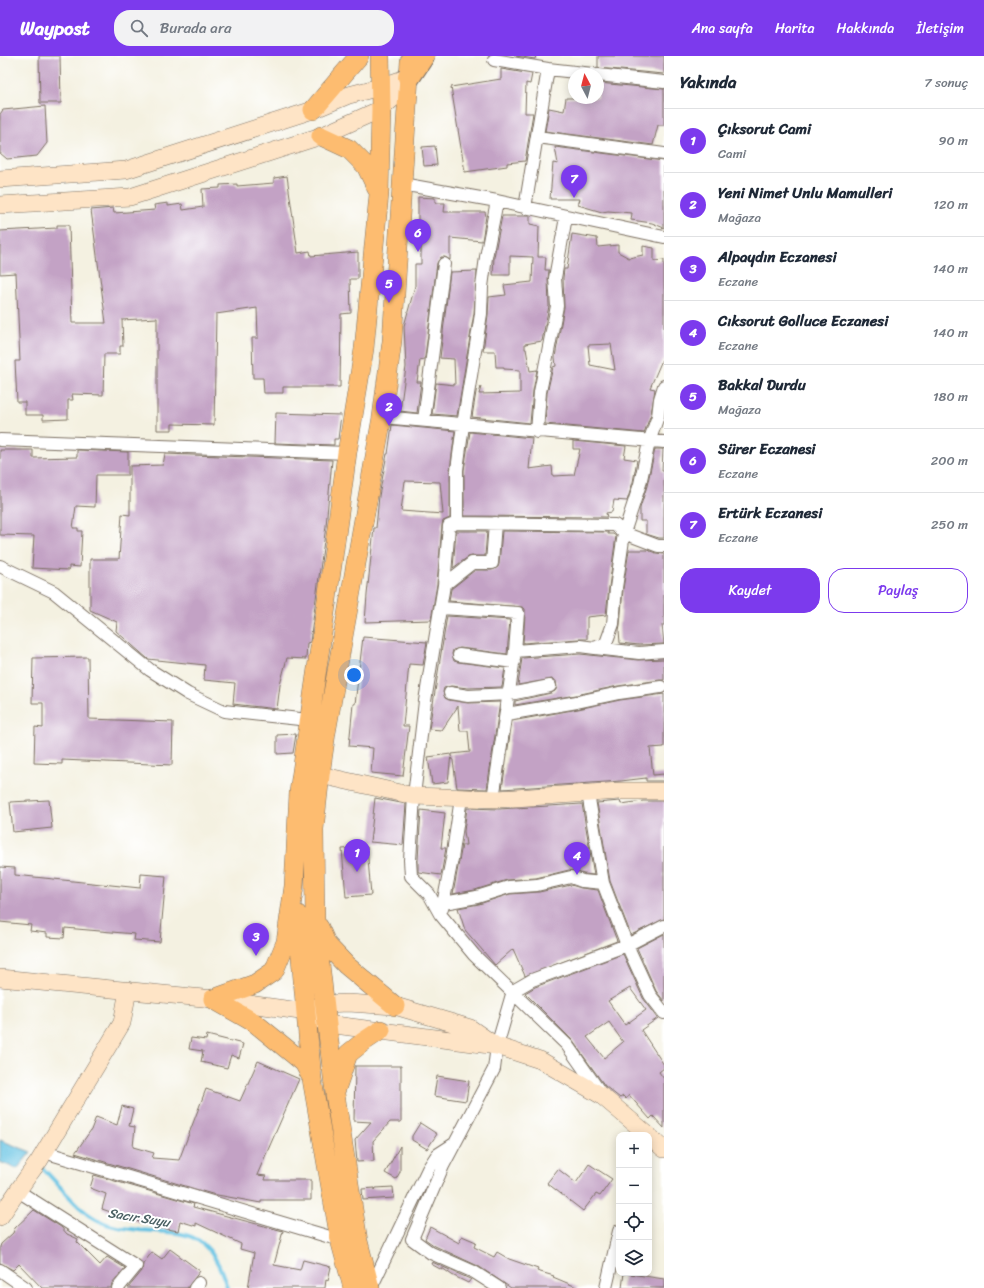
<!DOCTYPE html>
<html lang="tr">
<head>
<meta charset="utf-8">
<style>
  :root { --surface:#fff; --page:#f2f2f3; --text:#1f2937; --muted:#747a83; --line:#e0e1e3; --accent:#7c3aed }
  body { margin:0; font-family:Sriracha,sans-serif; background:var(--page); color:var(--text) }
  .controls { position:absolute; right:12px; bottom:12px; display:grid; overflow:hidden; border-radius:8px; box-shadow:0 2px 10px #0003 }
  .controls button { width:36px; height:36px; display:grid; place-items:center; padding:0; border:0; border-bottom:1px solid var(--line); background:var(--surface); color:var(--text); font:20px sans-serif }
  .compass { position:absolute; left:568px; top:12px; width:36px; height:36px; border-radius:50%; background:var(--surface); box-shadow:0 2px 10px #0003; rotate:353deg }
  .you { position:absolute; left:354px; top:619px; width:14px; height:14px; margin:-10px; border:3px solid #fff; border-radius:50%; background:#1a73e8; box-shadow:0 0 0 6px #1a73e833 }
  .badge { display:grid; place-items:center; width:26px; height:26px; border-radius:50%; background:var(--accent); color:#fff; font-size:13px; font-weight:700 }
  .pin { position:absolute; translate:-50% -33px; filter:drop-shadow(0 1px 2px #0008) }
  .pin::after { content:''; position:absolute; top:21px; width:14px; height:12px; background:inherit; clip-path:polygon(0 0,100% 0,50% 100%) }
  .list { margin:0; padding:0; list-style:none }
  h2 { display:flex; justify-content:space-between; align-items:center; height:52px; margin:0; padding:0 16px; font-size:17px }
  h2 small { font-size:13px; font-weight:400; color:var(--muted) }
  .list li { display:grid; grid-template-columns:26px 1fr auto; gap:12px; align-items:center; box-sizing:border-box; height:64px; padding:0 16px; border-top:1px solid var(--line) }
  .list b { display:block; font-size:15px; white-space:nowrap }
  .list p { margin:0; font-size:13px; white-space:nowrap; color:var(--muted) }
  .list em { font-size:13px; font-style:normal; color:var(--muted) }
  .actions { display:flex; gap:8px; padding:12px 16px }
  .actions a { flex:1; padding:9px 0; border:1px solid var(--accent); border-radius:16px; text-align:center; font-size:14px; color:var(--accent) }
  .actions .main { background:var(--accent); color:#fff }
  .icon { flex:none; width:22px; height:22px; fill:none; stroke:currentColor; stroke-width:2; stroke-linecap:round; stroke-linejoin:round }
  .map { position:relative; flex:none; width:664px; height:1232px; overflow:hidden }
  header { display:flex; align-items:center; gap:24px; box-sizing:border-box; height:56px; padding:0 20px; background:var(--accent); color:#fff }
  header strong { font-size:19px }
  nav { display:flex; gap:22px; margin-inline-start:auto; font-size:14px }
  .search { width:280px; height:36px; background:var(--page); display:flex; align-items:center; gap:10px; box-sizing:border-box; padding:0 14px; border-radius:16px; color:var(--muted); font-size:15px }
  main { display:flex }
  aside { flex:1; background:var(--surface) }
  .map>svg:first-child { display:block }
</style>
</head>
<body>
<header>
<strong>Waypost</strong>
<div class="search"><svg class="icon" aria-label="search" viewBox="0 0 24 24"><circle cx="10" cy="10" r="6"/><path d="M15 15l6 6"/></svg>Burada ara</div>
<nav><a>Ana sayfa</a><a>Harita</a><a>Hakkında</a><a>İletişim</a></nav>
</header>
<main>
<div class="map">
<svg width="664" height="1232" viewBox="0 0 664 1232">
  <rect width="100%" height="100%" fill="#fff"/>
  <filter id="ink" filterUnits="userSpaceOnUse"><feTurbulence type="fractalNoise" baseFrequency=".025" numOctaves="2"/><feDisplacementMap in="SourceGraphic" scale="8" xChannelSelector="R" yChannelSelector="G"/><feConvolveMatrix kernelMatrix="1 2 1 2 8 2 1 2 1" color-interpolation-filters="sRGB"/></filter>
  <filter id="wash" filterUnits="userSpaceOnUse"><feTurbulence type="fractalNoise" baseFrequency=".012" numOctaves="4" result="noise"/><feDisplacementMap in="SourceGraphic" scale="16" xChannelSelector="R" yChannelSelector="G"/><feGaussianBlur stdDeviation="0.9" result="paint"/><feColorMatrix in="noise" values="0 0 0 0 0 0 0 0 0 0 0 0 0 0 0 0 0 1.4 0 .05"/><feComposite in="paint" operator="in"/></filter>
  <g filter="url(#wash)">
    <rect width="100%" height="100%" fill="#f4f1e1"/>
    <!-- water -->
    <path fill="#65c3e3" stroke="#507680" d="M0 1084 31 1096 17 1113 0 1106Z"/>
    <g fill="none" stroke-linecap="round" stroke-linejoin="round">
      <!-- stream -->
      <path stroke="#65c3e3" stroke-width="4" d="M40 1110C61 1129 77 1156 104 1167 113 1171 122 1172 131 1173 149 1176 168 1174 186 1179 210 1185 221 1210 227 1232"/>
    </g>
    <g id="blocks">
      <!-- building -->
      <path fill="#c3a2c5" fill-rule="evenodd" d="M39 0H60L61 47H40Z
        M516 0H536L535 3Z
        M598 0H664V18L598 12Z
        M501 13 532 18 530 28 526 27 525 57H533L525 105 507 107V110L465 116 451 31 501 23Z
        M598 27 664 33V69H658L653 89 545 75 549 52 564 55 566 42H598Z
        M45 50 47 87 37 100 7 103 0 97V58L3 54Z
        M435 90 437 109 424 110 422 91Z
        M555 91 664 105V172L652 167 631 164 632 157 608 155 602 156 578 149 580 143H550L553 107 558 108Z
        M287 120 298 197 310 195 311 200 358 196V223H350L351 257 341 258 340 331H283V337H264L263 322H253L252 282H258L257 252 216 258 214 369 172 368V374H157V262L122 264 123 290H120V298H104L103 339 72 338 73 344H68V363L43 364V359H25V346H17L15 305H20L16 217 0 218V175L57 172V169H69L72 267H106L91 154 113 152 114 157 155 154 154 149 168 147V150L182 148 183 154 203 151 202 133 220 132V129L237 128V130L274 127V122Z
        M418 141 435 142V147H445L444 156H485L486 160 482 185 450 182V204L445 201H441L437 207 425 301 424 303 420 304 417 326H421L417 357 400 355 406 311 404 270 415 230V208H421V185H418Z
        M502 160H530V168L539 170 538 201H546L545 214H549L548 223 549 250 542 285 525 288V293H526L530 315 537 314 533 335 530 367 472 361 477 330 481 331 479 338 520 337V314L504 313V311H496L495 295H483L488 259 489 241 506 239 504 229 532 226 533 201 510 200V219H493L494 201Z
        M572 178 597 182 598 191 618 189V196L629 202 643 199V190L654 192V205L664 204V303L662 304 650 332 655 333 651 358 644 377 545 368 547 337 553 311 556 310 555 301 564 251 563 222 564 213H567ZM611 288 615 314 590 309 588 289Z
        M477 215 474 257 457 360 432 358 436 327 455 329 454 303 440 302 450 216Z
        M276 357 341 359 338 383H334V389L275 387Z
        M392 369 455 375 450 414V462L443 465 442 469 437 528 431 564 365 566 367 539 374 472H376L379 440 387 398H388ZM405 425 440 426 443 458 401 455Z
        M470 376 532 382 529 413 552 410 553 420 574 419 580 393H573V385L626 390 624 402 637 404 633 426 627 445 614 444 612 456 606 457 607 461 464 460V414Z
        M655 393H663L662 415H664V482H659L646 478V465H640V452L647 430Z
        M0 394H33V402L77 401V394L128 396V419H96L95 451 76 450 73 472H78V475H82L80 511 69 510V514L32 512 34 480 0 479Z
        M165 398 332 404 326 470 310 586 307 587 306 603 287 602 280 629 277 653 233 648 235 627 204 624 205 609 148 603 116 575 117 566 90 554V503H119L122 458 130 459V410L163 409Z
        M456 475H487L485 500H472L468 501 453 512Z
        M502 475 608 476V478H613L616 480 609 531 606 559 587 561V583H579L523 587 525 558V553L522 551 449 545 451 533 475 514H492L498 511 499 508Z
        M629 494H647L656 497 664 498V569H662L664 588 639 589 620 587 619 574 620 569 623 533Z
        M447 560 510 564 507 598 460 592 453 594 452 598 454 605 458 606 505 612 502 631 468 632 451 630 444 632 443 636 445 642 449 644 468 647 500 646 487 733 457 732 452 698 470 696 468 675H460L458 650 442 674 429 673Z
        M363 581 427 586 423 609 409 608 403 670H409L403 720 371 717 373 692 349 690 353 648H355Z
        M580 598 638 604 664 603V624H660L618 630 576 639 515 649V645L551 637 555 635 557 632 556 625 552 623 518 629 522 602Z
        M88 601 89 663 173 666 172 709 62 704V708L34 707 35 671 43 672V647H32L33 602Z
        M664 638V691L650 692 653 719 664 718V725H646V722L621 725 502 733 512 665 578 653 620 644Z
        M296 678 293 697 277 698V679Z
        M451 698 448 726 432 728 428 701Z
        M375 742 406 748 403 789 370 786Z
        M49 744 52 772 13 776 10 746Z
        M620 745 621 748 643 745H664V863L631 879 610 825 597 747Z
        M582 748 594 819 584 818 569 814 536 822 507 824 475 834 453 838 462 789H466L464 775 467 752 499 753Z
        M421 754 445 757 441 792H446L441 819 418 816V804Z
        M367 791 371 839 346 841 342 793Z
        M0 811 15 812V819L140 832 141 818 166 820 160 886 134 884 135 878 65 872 64 882 47 881V877L30 875 31 869 0 866Z
        M571 829 581 832 598 834 617 885 525 920 513 893 495 909 465 874 458 852 479 848 510 838 539 836Z
        M664 878V945L656 935 637 892Z
        M623 898 643 942 658 962 641 974 664 1009V1012L659 1016 664 1023V1072L653 1060 650 1063 629 1039 626 1043 623 1040 620 1042 605 1030 572 984 525 937 535 931ZM630 932 646 954 625 969 608 945ZM609 966 623 986 604 1002 587 981Z
        M207 979 243 988 239 1002 231 999 227 1012 201 1006 203 995 189 993 191 982 206 984Z
        M258 1005 299 1023 257 1119 266 1120 265 1124H311V1144H261V1147L212 1138 75 1097 91 1074 96 1061 117 1069 122 1050 133 1053 129 1070 135 1071 133 1091 154 1097 152 1102 179 1104 206 1033 240 1045Z
        M355 1010H401V1066H390L373 1085 374 1105 357 1106 355 1084 371 1066 354 1065Z
        M437 1020 469 1025 466 1045 434 1040Z
        M420 1067 437 1078 427 1093 412 1084V1080Z
        M400 1090V1116L396 1123 385 1117Z
        M589 1108 612 1123 600 1140 596 1138 583 1155 547 1127 558 1113 576 1127Z
        M94 1119 194 1148 193 1151 283 1175 274 1209 300 1214 303 1204 331 1211 328 1224 326 1223 325 1232H248L254 1197 240 1193 241 1188 196 1167V1170L180 1165 178 1175 162 1172 146 1166 145 1168 102 1153 106 1138 90 1132Z
        M393 1131 394 1142 363 1144 362 1133 375 1132V1134L376 1132Z
        M34 1154 61 1171 67 1178 78 1183 77 1186 100 1209 107 1201 125 1212 112 1227 111 1232H42L19 1208 13 1214 0 1207V1191L1 1188 13 1177 15 1172Z
        M430 1171 459 1187 462 1180 476 1186 474 1191 494 1201 497 1196 509 1203 538 1213 537 1215 554 1220 553 1221 579 1232H511L478 1210 435 1190 425 1183Z
        M170 1193 200 1215 187 1232H128L142 1215 143 1208 152 1196 162 1203Z
        M432 1206 470 1223H471L468 1227 452 1219 442 1212V1214L431 1208Z
        M624 1217 664 1223V1232H622Z"/>
    </g>
  </g>
  <g filter="url(#ink)">
    <use href="#blocks" fill-opacity="0" stroke="#7c7062" stroke-width="1"/>
    <g fill="none" stroke-linecap="round" stroke-linejoin="round">
      <defs>
        <path id="street" d="M494 4 548 13 593 18
          M598 19 664 26
          M537 81 664 98
          M402 128 497 145 664 181
          M497 145 486 201 482 231 481 258 463 369 457 414V467L449 470 444 529 425 645 414 740 410 804 411 820 429 838 440 858 474 899 567 989 600 1036
          M525 152 548 13
          M382 361 664 386
          M424 364 444 208
          M537 376 540 336 557 250 555 222 566 161
          M0 384 347 397
          M457 467 615 469 624 477 658 490H664
          M0 510 54 536 150 614 188 638 224 655 309 664
          M444 529 472 507H492L495 467
          M441 552 518 557 515 595 493 743
          M595 592 639 597 664 595
          M515 595 580 590 595 592 606 587 613 568 616 532 624 477 640 428 649 386 658 360 660 343 664 330
          M459 599 514 606
          M450 637 468 640 510 638 550 630
          M507 658 577 646 619 637 661 631
          M588 737 603 827 627 889 650 939 664 957
          M444 847 477 841 509 831 537 829 571 821 582 825 603 827
          M442 853 452 803 461 742
          M44 1096 340 1184
          M18 1135 136 1210 118 1232
          M0 1214 26 1232
          M195 1232 199 1227
          M371 1232 428 1113 437 1099 454 1088
          M499 1232 474 1216 431 1197 412 1183 443 1110 494 1013 497 990 513 935 532 924 627 889 664 870
          M606 1232 619 1175"/>
        <path id="secondary" d="M0 123 126 114 313 54 349 39 380 31 409 21
          M0 149 130 141 321 80 381 53 400 36 409 21
          M320 719 414 740 498 743 620 735H664
          M0 922 213 943 307 956 327 968 497 990 540 1004 602 1040 648 1079
          M313 953 324 948 348 947 395 950 470 972 493 988
          M649 1080 664 1093
          M0 1161 28 1120 39 1105 122 967 128 934"/>
        <path id="primary" d="M313 54 359 0
          M321 80 349 93 366 110 377 133
          M297 858 312 1023 340 1184 353 1232
          M319 871 327 889 346 909 395 950
          M213 943 255 928 274 915 286 886 294 830 299 736 332 509 347 397 364 293 379 138 381 53 380 0
          M213 943 255 967 304 1007 312 1022
          M336 1033 348 998 363 986 381 974
          M370 1232 358 1185 335 1038 315 865 314 773 320 719 326 677 382 361 392 285 410 5"/>
        <path id="highway" d="M409 21 423 0"/>
      </defs>
      <!-- street casing -->
      <use href="#street" stroke="#7c7062" stroke-width="14"/>
      <!-- secondary casing -->
      <use href="#secondary" stroke="#7c7062" stroke-width="18"/>
      <!-- primary casing -->
      <use href="#primary" stroke="#7c7062" stroke-width="20"/>
      <!-- highway casing -->
      <use href="#highway" stroke="#7c7062" stroke-width="24"/>
      <!-- street -->
      <use href="#street" stroke="#fff" stroke-width="12"/>
      <!-- secondary -->
      <use href="#secondary" stroke="#fee4c6" stroke-width="17"/>
      <!-- primary -->
      <use href="#primary" stroke="#fdbc70" stroke-width="19"/>
      <!-- highway -->
      <use href="#highway" stroke="#fdbc70" stroke-width="22"/>
    </g>
  </g>
  <g text-anchor="middle" stroke-width="4" stroke-linejoin="round" paint-order="stroke">
    <!-- water labels -->
    <g font-size="13" font-style="italic" fill="#4a6063" stroke="#fff">
      <text transform="translate(139 1161) rotate(9)" y="5">Sacır Suyu</text>
    </g>
  </g>
</svg>
<div class="controls">
<button>+</button>
<button>−</button>
<button><svg class="icon" aria-label="locate" viewBox="0 0 24 24"><circle cx="12" cy="12" r="6"/><path d="M12 2v4M12 18v4M2 12h4M18 12h4"/></svg></button>
<button><svg class="icon" aria-label="layers" viewBox="0 0 24 24"><path d="M12 4l9 5-9 5-9-5zM3 14l9 5 9-5"/></svg></button>
</div>
<svg class="compass" viewBox="-18 -18 36 36"><path d="M0-13l5 13h-10z" fill="#e53935"/><path d="M0 13l5-13h-10z" fill="#747a83"/></svg>
<div class="you"></div>
<div class="pin badge" style="left:357px;top:816px">1</div>
<div class="pin badge" style="left:389px;top:370px">2</div>
<div class="pin badge" style="left:256px;top:900px">3</div>
<div class="pin badge" style="left:577px;top:819px">4</div>
<div class="pin badge" style="left:389px;top:247px">5</div>
<div class="pin badge" style="left:418px;top:196px">6</div>
<div class="pin badge" style="left:574px;top:142px">7</div>
</div>
<aside>
<h2>Yakında<small>7 sonuç</small></h2>
<ul class="list">
<li><span class="badge">1</span><div><b>Çıksorut Cami</b><p>Cami</p></div><em>90 m</em></li>
<li><span class="badge">2</span><div><b>Yeni Nimet Unlu Mamulleri</b><p>Mağaza</p></div><em>120 m</em></li>
<li><span class="badge">3</span><div><b>Alpaydın Eczanesi</b><p>Eczane</p></div><em>140 m</em></li>
<li><span class="badge">4</span><div><b>Cıksorut Golluce Eczanesi</b><p>Eczane</p></div><em>140 m</em></li>
<li><span class="badge">5</span><div><b>Bakkal Durdu</b><p>Mağaza</p></div><em>180 m</em></li>
<li><span class="badge">6</span><div><b>Sürer Eczanesi</b><p>Eczane</p></div><em>200 m</em></li>
<li><span class="badge">7</span><div><b>Ertürk Eczanesi</b><p>Eczane</p></div><em>250 m</em></li>
</ul>
<div class="actions"><a class="main">Kaydet</a><a>Paylaş</a></div>
</aside>
</main>
</body>
</html>
